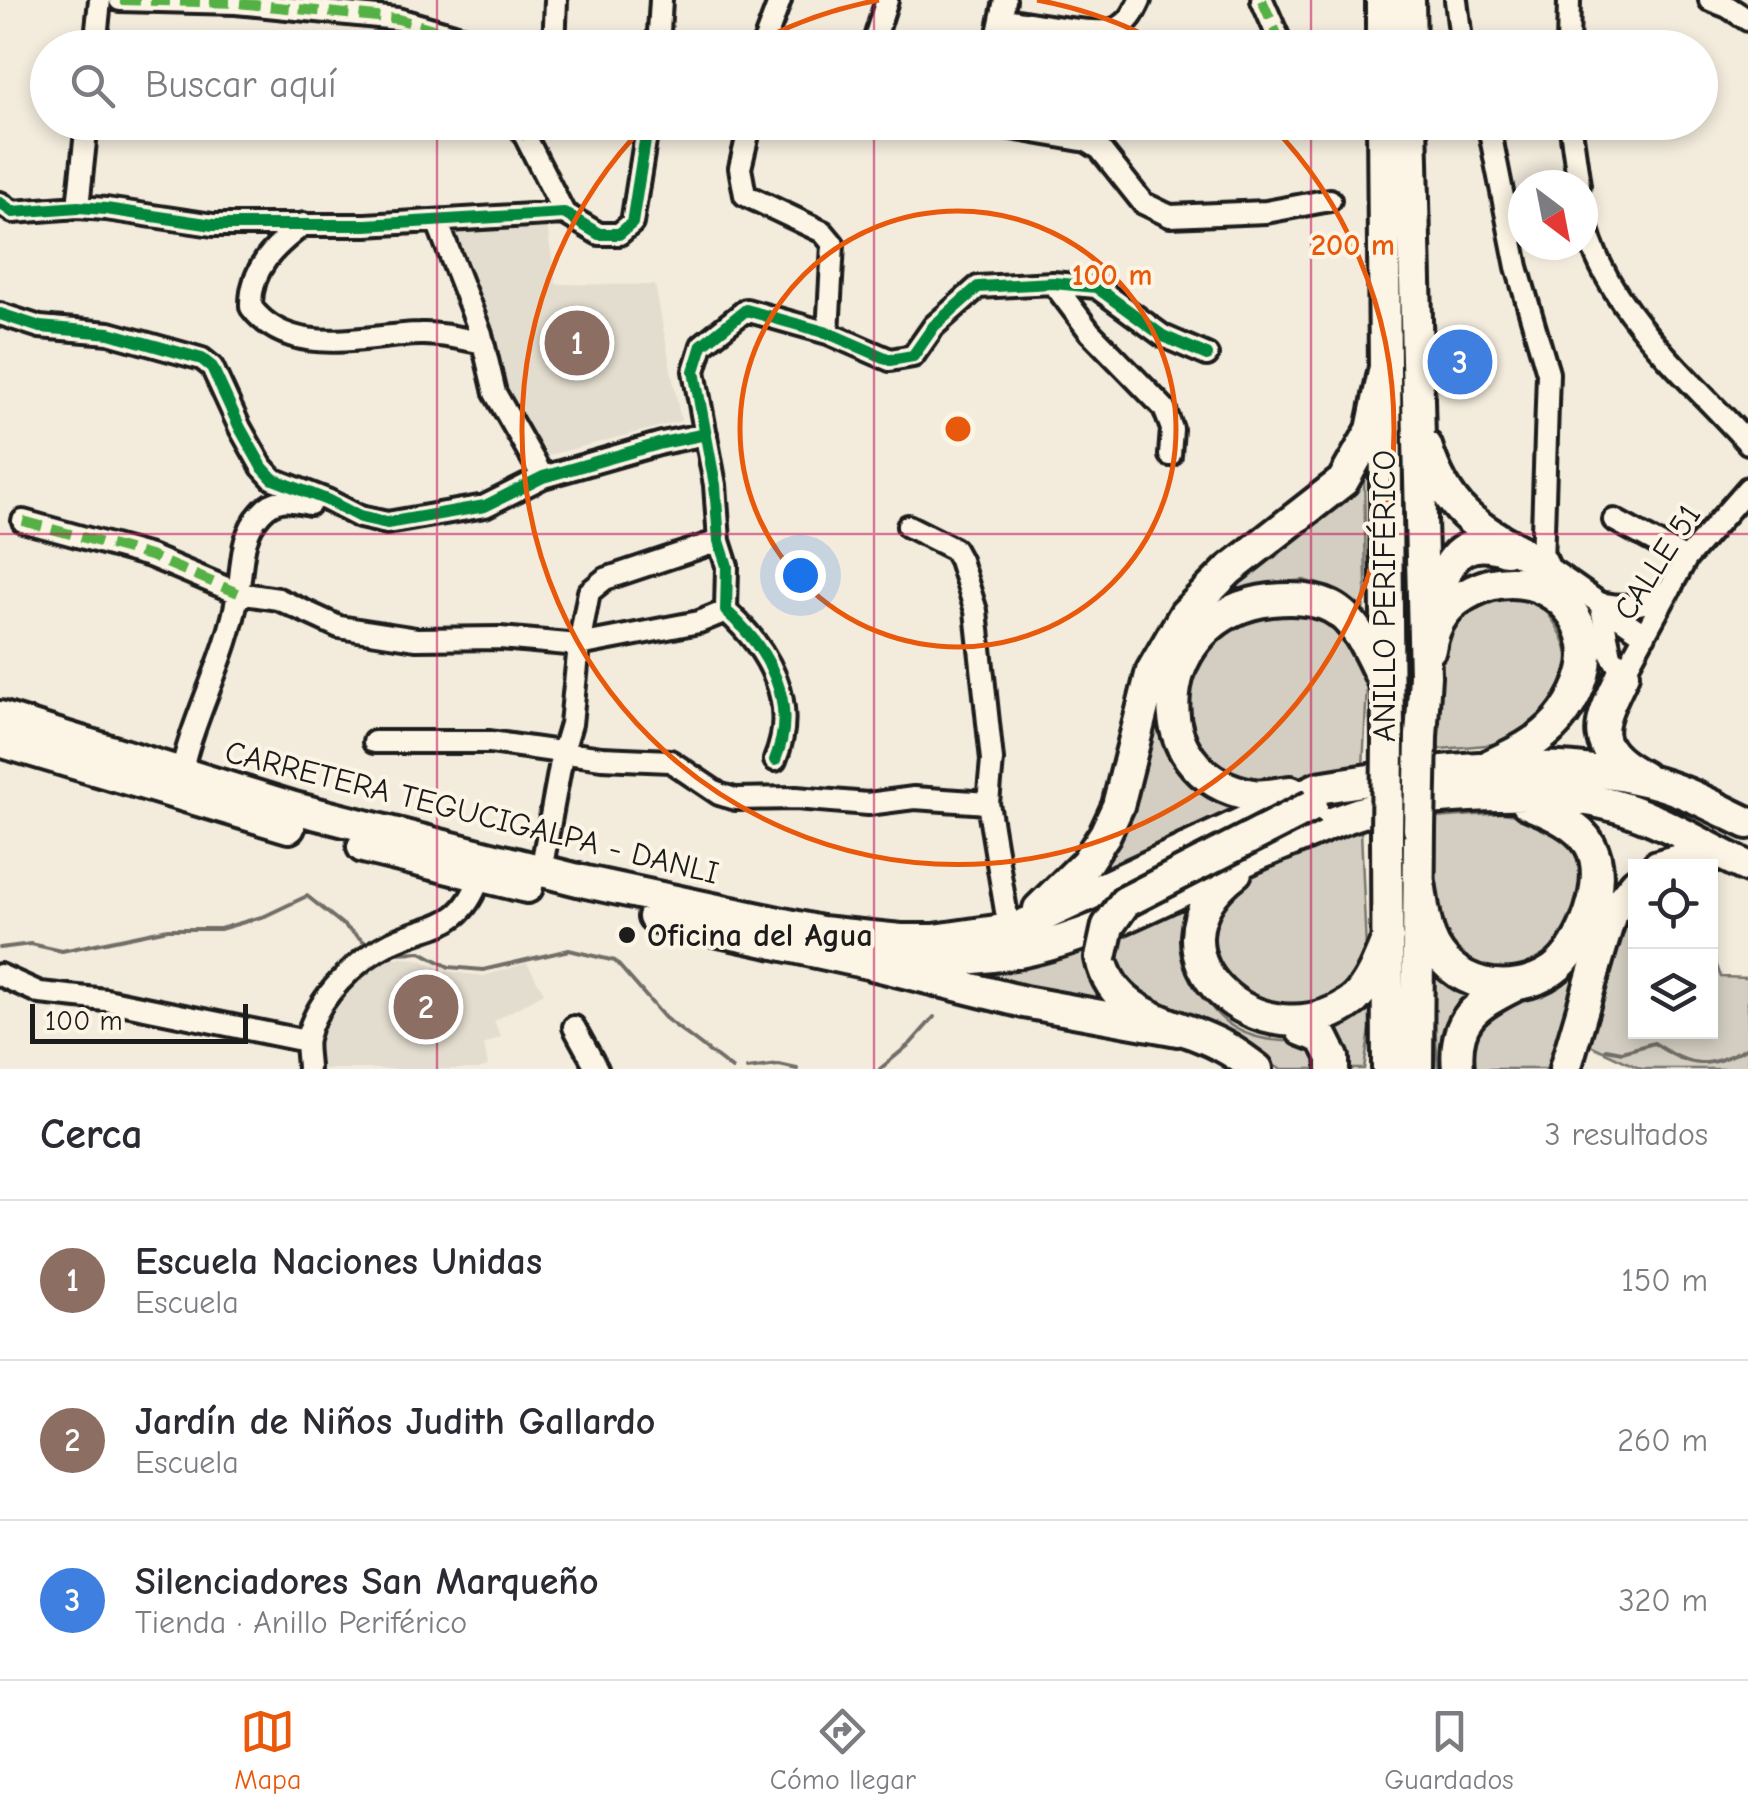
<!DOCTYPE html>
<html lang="es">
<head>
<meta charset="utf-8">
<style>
  :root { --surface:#fff; --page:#f7f7f7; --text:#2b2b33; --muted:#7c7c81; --line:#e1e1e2; --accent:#ea580c }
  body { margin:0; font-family:"Comic Neue",sans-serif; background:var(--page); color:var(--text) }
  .controls { position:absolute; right:30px; bottom:30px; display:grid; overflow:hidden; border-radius:0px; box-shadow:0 5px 15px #0003 }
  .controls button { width:90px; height:90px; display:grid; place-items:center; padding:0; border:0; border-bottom:2px solid var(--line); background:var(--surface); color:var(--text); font:50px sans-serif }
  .compass { position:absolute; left:1508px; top:170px; width:90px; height:90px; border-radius:50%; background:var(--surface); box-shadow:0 5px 15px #0003; rotate:148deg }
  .scale { position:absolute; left:30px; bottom:25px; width:218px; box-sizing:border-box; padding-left:10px; border:5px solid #1c1c1c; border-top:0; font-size:28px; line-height:35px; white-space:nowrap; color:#1c1c1c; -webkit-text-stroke:8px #fcf5e5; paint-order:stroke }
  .you { position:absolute; left:800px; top:575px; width:35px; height:35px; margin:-25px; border:8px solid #fff; border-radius:50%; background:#1a73e8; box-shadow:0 0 0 15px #1a73e833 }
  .badge { display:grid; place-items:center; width:65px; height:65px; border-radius:50%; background:var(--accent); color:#fff; font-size:32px; font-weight:700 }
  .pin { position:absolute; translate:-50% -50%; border:5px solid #fff; box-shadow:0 2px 10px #0006 }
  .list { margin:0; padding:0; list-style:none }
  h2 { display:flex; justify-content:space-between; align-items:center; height:130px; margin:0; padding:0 40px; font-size:42px }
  h2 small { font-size:32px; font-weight:400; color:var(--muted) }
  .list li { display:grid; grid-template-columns:65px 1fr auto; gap:30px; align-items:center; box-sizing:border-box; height:160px; padding:0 40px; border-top:2px solid var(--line) }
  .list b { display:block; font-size:38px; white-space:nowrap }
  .list p { margin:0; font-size:32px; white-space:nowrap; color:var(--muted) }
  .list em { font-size:32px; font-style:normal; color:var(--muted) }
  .icon { flex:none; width:55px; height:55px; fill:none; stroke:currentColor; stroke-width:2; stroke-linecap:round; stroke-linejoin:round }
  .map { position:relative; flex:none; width:1748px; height:1069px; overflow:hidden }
  .search { position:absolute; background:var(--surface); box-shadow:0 5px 15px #0003; left:30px; right:30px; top:30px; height:110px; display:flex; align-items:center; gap:25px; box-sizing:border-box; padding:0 35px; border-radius:55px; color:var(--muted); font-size:38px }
  .sheet { height:610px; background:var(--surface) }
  nav { display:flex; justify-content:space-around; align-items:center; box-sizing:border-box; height:140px; border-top:2px solid var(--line); background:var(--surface); font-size:28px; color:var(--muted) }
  nav a { display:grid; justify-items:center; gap:5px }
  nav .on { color:var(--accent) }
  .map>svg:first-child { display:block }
</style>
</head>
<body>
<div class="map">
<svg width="1748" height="1069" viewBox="0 0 1748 1069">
  <rect width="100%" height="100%" fill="#f3ecdd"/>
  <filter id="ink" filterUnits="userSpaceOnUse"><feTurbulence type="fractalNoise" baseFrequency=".01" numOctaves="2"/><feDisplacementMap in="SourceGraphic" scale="20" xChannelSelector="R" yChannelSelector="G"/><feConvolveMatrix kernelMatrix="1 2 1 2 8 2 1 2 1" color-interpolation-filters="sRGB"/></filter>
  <g filter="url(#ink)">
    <!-- built -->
    <path fill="#e3ddcf" d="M546 220 556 284 655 285 681 421 538 458 510 400 446 228Z
      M382 957 419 959 444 971 484 976 527 963 544 993 494 1021 501 1037 484 1045 488 1066 478 1069H316L313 1046 320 1024 345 990Z"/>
    <!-- green -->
    <path fill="#d3cec1" stroke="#78756e" stroke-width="2.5" d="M1364 467 1366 585 1362 620 1332 590 1304 580 1257 585 1223 599 1177 652 1166 684 1163 716 1175 756 1202 790 1246 810 1068 895 1093 866 1127 797 1149 707 1170 646 1249 571 1331 506Z
      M1481 594 1536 599C1572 640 1582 669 1545 713 1539 721 1533 732 1524 736 1500 747 1467 746 1440 749L1432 733 1440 637Z
      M1259 607 1332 618 1361 656 1367 685 1363 768 1253 786 1229 781 1190 742 1185 693 1197 654Z
      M1503 813 1527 817 1568 834 1584 856 1580 908 1550 960 1502 978 1458 960 1433 915 1435 818Z
      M1349 827 1361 830 1366 951 1359 978 1338 1007 1271 1021 1208 964 1216 904 1251 871Z
      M1212 881 1187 958C1206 1018 1238 1044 1302 1041L1320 1060 1316 1069H1280L1211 1025 1136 1003 1107 953 1110 931Z
      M1635 908 1636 1032H1710L1711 949 1721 977 1748 978V1069H1641L1586 1043 1630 915Z
      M1090 938C1087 980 1096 994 1129 1018L937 968 991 970 1029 966Z
      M1585 952 1552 1069H1471C1471 1036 1473 1020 1505 1004 1515 999 1526 999 1536 994 1555 983 1569 968 1585 952Z
      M1426 960 1485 992 1447 1069H1438L1433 991Z
      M1370 996 1371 1023 1364 1069H1343L1320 1028Z"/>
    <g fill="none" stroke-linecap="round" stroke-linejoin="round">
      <!-- stream -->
      <path stroke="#716e68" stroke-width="4" d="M0 948 31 944 62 951 168 929H220L265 916 307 896 367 944
        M391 953 421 952 449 967 483 970 569 950 615 961 665 1018 732 1069
        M1606 1049 1622 1052 1654 1043C1693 1069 1707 1069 1748 1047
        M747 1069 779 1065 797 1069
        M880 1069 911 1043 934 1017"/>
      <defs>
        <path id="minor" d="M120 0 236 3 398 19 461 37 477 48
          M1262 0 1283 48
          M1456 0 1462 48
          M1710 0 1728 7 1748 20
          M1004 19C1027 22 1096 37 1115 29 1129 24 1134 13 1140 0
          M95 48 100 0
          M554 48 556 0
          M658 48 661 0
          M762 48 780 0
          M872 48 887 0
          M995 48 1005 0
          M1568 48 1569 0
          M518 122 564 213
          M751 122 740 168 745 195 823 232 833 244 828 333
          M999 122 1006 127 1087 141 1100 149 1143 203 1170 216 1266 212 1330 200
          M1488 122 1517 267 1548 373 1542 563 1645 635
          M1570 122 1579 185
          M0 203 13 212 78 207 106 209 213 225H366L564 213 599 234H619L632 223 648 122
          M78 207 87 122
          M1583 211C1597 302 1689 377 1748 443
          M437 221 481 334 495 393 543 477
          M304 224C275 246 250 268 251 307 290 360 365 335 420 334 441 333 463 339 483 343
          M1053 283 1090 332 1164 408 1172 429 1170 455
          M0 314 40 327 109 333 202 359 212 367 240 428 262 467 273 479 327 500 360 517 387 523 485 506 543 477 662 443 706 434
          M1614 520 1686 559
          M23 521 150 556 238 593 278 599 339 627 416 639 500 638 579 645 699 622 726 611
          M908 526 954 549 960 560 976 611 992 760 988 803 1009 929
          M1600 603 1611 655 1623 674 1686 559 1748 488
          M1605 604C1631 609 1650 604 1671 588
          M374 742H490L602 758 670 761 719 794 735 799 796 798 868 804 914 798 988 803
          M775 760C799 703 769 649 726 611L727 566 719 541 715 485 694 371 702 345 746 310 828 333 890 360 913 356 934 326 978 287 1053 283 1096 287 1163 336 1207 355
          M179 785C190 719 228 659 238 593 243 564 240 536 261 513 276 496 290 500 310 504
          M541 871 563 751 571 724 579 645 589 592 605 579 719 541
          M0 975 40 993 106 1000 306 1041
          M574 1027 597 1069
          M308 1069C308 1059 305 1047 307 1038 317 998 355 960 392 942 436 922 461 930 480 877"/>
        <path id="highway" d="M1382 0V48
          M1409 0 1410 48
          M1383 122 1388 742
          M1411 122 1425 676 1421 737
          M1426 446C1449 518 1481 529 1542 563
          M1436 611C1443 568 1455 533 1506 550
          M1430 649C1434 621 1448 603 1473 591 1523 566 1582 595 1586 653 1587 678 1569 711 1551 728 1535 744 1513 754 1492 764
          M1623 674C1599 724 1585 746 1643 777
          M0 717 294 808 586 882 821 932 901 940H934L1017 928 1318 788C1426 770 1541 754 1648 781 1683 789 1716 808 1748 823
          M0 741 289 827
          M1291 792C1279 793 1265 797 1253 795 1136 776 1153 613 1271 600 1290 598 1313 598 1331 607 1359 621 1373 661 1386 687
          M1387 836 1388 1069
          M363 847 527 887
          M1658 866 1686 858 1720 854
          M1236 872C1130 953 1264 1069 1355 999 1371 983 1379 959 1388 938
          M1418 877C1422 896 1423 919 1430 937 1449 987 1511 999 1553 970 1583 949 1610 879 1590 845 1577 823 1548 812 1527 803
          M1039 909 1086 863 1105 834 1118 806 1152 671 1185 614 1229 570 1343 481 1372 430 1385 367
          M654 917 868 963 1024 1002 1178 1030
          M1101 958C1113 1019 1180 1022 1224 1047 1236 1053 1247 1062 1257 1069
          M906 962C944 961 982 959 1019 952 1113 933 1198 878 1285 843 1313 832 1341 817 1370 810 1432 794 1540 789 1603 803 1655 814 1700 845 1748 867
          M1302 1030 1323 1038 1333 1058V1069
          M1417 1069 1419 829
          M1458 1069C1453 1020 1474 1006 1514 986
          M1565 1069 1611 913 1636 883"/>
      </defs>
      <!-- minor casing -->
      <use href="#minor" stroke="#1c1c1c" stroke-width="28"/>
      <!-- highway casing -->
      <use href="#highway" stroke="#1c1c1c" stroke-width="38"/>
      <!-- minor -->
      <use href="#minor" stroke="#fcf5e5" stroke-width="20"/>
      <!-- highway -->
      <use href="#highway" stroke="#fcf5e5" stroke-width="30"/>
      <defs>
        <path id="highway-bridge" d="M1419 829 1421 737
          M1387 836 1388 742
          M1101 958 1108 926 1125 902 1312 806"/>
      </defs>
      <!-- highway-bridge casing -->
      <use href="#highway-bridge" stroke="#1c1c1c" stroke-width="38" stroke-linecap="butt"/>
      <!-- highway-bridge -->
      <use href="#highway-bridge" stroke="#fcf5e5" stroke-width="30"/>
      <!-- quiet -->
      <path stroke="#55b145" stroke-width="10" stroke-dasharray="20 10" stroke-linecap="butt" d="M120 0 236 3 398 19 461 37 477 48
        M1262 0 1283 48
        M518 122 527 138
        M23 521 150 556 238 593"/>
      <defs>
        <path id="cycleway" d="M0 203 13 212 78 207 106 209 213 225H366L564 213 599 234H619L632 223 648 122
          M0 314 40 327 109 333 202 359 212 367 240 428 262 467 273 479 327 500 360 517 387 523 485 506 543 477 662 443 706 434
          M775 760C799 703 769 649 726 611L727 566 719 541 715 485 694 371 702 345 746 310 828 333 890 360 913 356 934 326 978 287 1053 283 1096 287 1163 336 1207 355"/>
      </defs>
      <!-- cycleway casing -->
      <use href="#cycleway" stroke="#fcf5e5" stroke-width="19"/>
      <!-- cycleway -->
      <use href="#cycleway" stroke="#00873e" stroke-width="12"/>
    </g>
  </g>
  <!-- grid -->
  <path fill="none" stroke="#c2185b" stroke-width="2.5" stroke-opacity="0.55" d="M437 0V48M874 0V48M1311 0V48M437 122V1069M874 122V1069M1311 122V1069M0 534H1748"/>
  <!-- distance rings -->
  <g fill="none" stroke="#e8590c" stroke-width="5">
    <circle cx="958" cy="429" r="218"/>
    <path d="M750 46A436 436 0 0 1 879 0M1037 0A436 436 0 0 1 1166 46M1269 123A436 436 0 1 1 647 123"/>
  </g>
  <!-- markers -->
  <circle fill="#1c1c1c" stroke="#fcf5e5" stroke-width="4" cx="627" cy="935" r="10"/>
  <g text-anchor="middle" stroke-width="8" stroke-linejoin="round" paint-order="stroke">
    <!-- street labels -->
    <g font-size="32" fill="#1c1c1c" stroke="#fcf5e5">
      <text transform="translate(1657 562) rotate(-57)" y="11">CALLE 51</text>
      <text transform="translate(1384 596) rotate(-90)" y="11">ANILLO PERIFÉRICO</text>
      <text transform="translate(472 812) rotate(14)" y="11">CARRETERA TEGUCIGALPA - DANLI</text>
    </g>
    <!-- poi labels -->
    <g font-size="32" font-weight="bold" fill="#1c1c1c" stroke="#fcf5e5" text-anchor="start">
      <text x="647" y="946">Oficina del Agua</text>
    </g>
  </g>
  <circle cx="958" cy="429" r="15" fill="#e8590c" stroke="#fcf5e5" stroke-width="5"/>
  <g font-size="30" text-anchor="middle" font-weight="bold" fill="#e8590c" stroke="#fcf5e5" stroke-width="8" stroke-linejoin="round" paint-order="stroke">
    <text x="1353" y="255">200 m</text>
    <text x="1112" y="285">100 m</text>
  </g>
</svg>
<div class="controls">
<button><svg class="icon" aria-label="locate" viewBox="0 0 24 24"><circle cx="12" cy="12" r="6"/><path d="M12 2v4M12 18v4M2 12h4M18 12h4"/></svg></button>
<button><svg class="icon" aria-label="layers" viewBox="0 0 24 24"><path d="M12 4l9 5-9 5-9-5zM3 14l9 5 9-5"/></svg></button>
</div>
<svg class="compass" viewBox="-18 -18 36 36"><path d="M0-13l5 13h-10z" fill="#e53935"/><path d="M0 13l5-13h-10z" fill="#7c7c81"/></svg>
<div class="scale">100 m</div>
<div class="you"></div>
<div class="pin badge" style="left:577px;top:343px;background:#8d6e63">1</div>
<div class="pin badge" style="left:426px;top:1007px;background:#8d6e63">2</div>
<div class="pin badge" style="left:1460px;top:362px;background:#3f7fe0">3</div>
<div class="search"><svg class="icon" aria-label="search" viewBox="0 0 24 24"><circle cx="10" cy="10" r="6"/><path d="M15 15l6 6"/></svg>Buscar aquí</div>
</div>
<section class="sheet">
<h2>Cerca<small>3 resultados</small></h2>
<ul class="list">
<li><span class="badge" style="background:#8d6e63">1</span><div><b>Escuela Naciones Unidas</b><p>Escuela</p></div><em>150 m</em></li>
<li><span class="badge" style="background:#8d6e63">2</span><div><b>Jardín de Niños Judith Gallardo</b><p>Escuela</p></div><em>260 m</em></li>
<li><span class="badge" style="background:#3f7fe0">3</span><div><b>Silenciadores San Marqueño</b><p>Tienda · Anillo Periférico</p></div><em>320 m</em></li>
</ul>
</section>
<nav>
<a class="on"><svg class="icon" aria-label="map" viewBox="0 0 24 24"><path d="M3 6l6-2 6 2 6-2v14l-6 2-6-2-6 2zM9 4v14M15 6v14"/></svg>Mapa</a>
<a><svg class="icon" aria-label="directions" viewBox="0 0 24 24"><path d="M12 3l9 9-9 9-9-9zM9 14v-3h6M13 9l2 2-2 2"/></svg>Cómo llegar</a>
<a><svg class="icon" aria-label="saved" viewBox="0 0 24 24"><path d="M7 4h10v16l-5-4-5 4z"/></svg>Guardados</a>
</nav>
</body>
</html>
